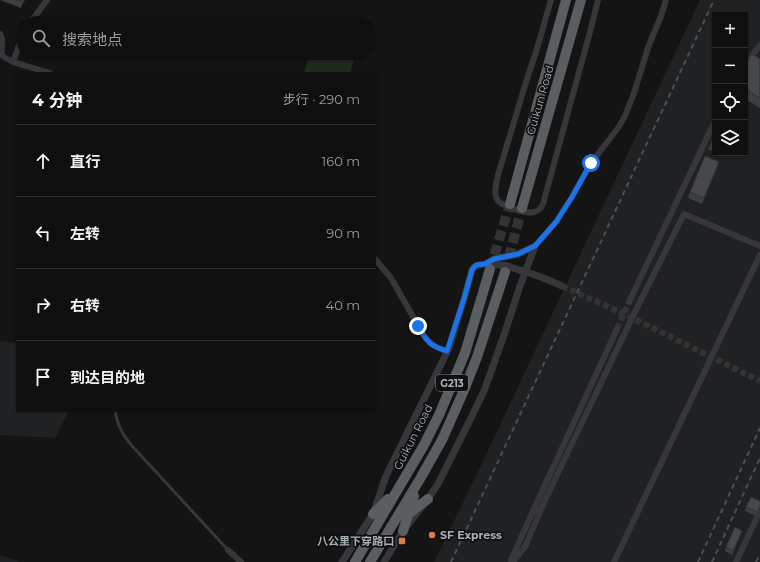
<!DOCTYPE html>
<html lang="zh">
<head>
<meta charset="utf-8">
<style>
  :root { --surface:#0f0f10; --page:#181819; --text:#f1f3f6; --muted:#9b9c9f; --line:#2f2f30 }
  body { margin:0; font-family:Montserrat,"Noto Sans SC",sans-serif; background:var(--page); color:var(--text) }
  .controls { position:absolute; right:12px; top:12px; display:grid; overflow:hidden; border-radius:0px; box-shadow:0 1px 3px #0004 }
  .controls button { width:36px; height:36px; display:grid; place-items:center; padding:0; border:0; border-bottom:1px solid var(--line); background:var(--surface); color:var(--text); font:20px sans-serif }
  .stop { position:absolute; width:12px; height:12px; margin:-9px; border:3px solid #1a73e8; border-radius:50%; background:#fff }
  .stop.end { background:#1a73e8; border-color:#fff; box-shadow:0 1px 4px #0008 }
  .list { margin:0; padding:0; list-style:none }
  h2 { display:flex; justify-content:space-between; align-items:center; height:52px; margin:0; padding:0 16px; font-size:17px }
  h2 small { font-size:13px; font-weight:400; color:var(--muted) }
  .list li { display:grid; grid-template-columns:26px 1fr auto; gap:12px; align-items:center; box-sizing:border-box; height:72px; padding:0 16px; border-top:1px solid var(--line) }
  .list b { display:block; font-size:15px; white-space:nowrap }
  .list em { font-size:13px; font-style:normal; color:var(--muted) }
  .icon { flex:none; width:22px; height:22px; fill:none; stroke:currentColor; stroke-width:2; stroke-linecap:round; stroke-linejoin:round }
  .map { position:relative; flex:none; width:760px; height:562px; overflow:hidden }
  .search { position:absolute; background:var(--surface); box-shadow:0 1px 3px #0004; left:16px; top:16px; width:360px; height:44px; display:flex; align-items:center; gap:10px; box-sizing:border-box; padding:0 14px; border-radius:22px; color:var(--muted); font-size:15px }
  .panel { position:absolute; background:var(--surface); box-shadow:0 1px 3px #0004; left:16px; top:72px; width:360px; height:340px; border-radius:0px }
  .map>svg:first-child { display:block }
</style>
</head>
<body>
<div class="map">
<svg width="760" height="562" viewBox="0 0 760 562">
  <rect width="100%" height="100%" fill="#141415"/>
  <!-- built -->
  <path fill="#202122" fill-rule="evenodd" d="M700 0H760V562H434L476 476ZM715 15H745V153H715Z
    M0 341 17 343V411H68L67 415 55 438 0 435Z
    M0 555 20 562H0Z"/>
  <!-- green -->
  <path fill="#212820" d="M310 53H356L350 73H304Z"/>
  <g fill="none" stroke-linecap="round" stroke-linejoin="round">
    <!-- minor-tunnel -->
    <path stroke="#313335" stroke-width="6" stroke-dasharray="6 3" stroke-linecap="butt" d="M562 286 624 314 760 381
      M617 329 629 302"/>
    <!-- trunk-tunnel -->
    <path stroke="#313335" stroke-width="10" stroke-dasharray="10 5" stroke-linecap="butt" d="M490 269 510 204
      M505 272 522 208"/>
    <!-- service -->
    <path stroke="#35373a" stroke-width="3" d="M115 411C118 427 123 435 133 447L228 550"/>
    <!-- minor -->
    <path stroke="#35373a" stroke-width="6" d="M551 0 536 52 526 82 498 175C497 182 493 192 497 199 500 206 527 214 534 212 539 211 541 208 543 204L590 32 598 0
      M30 23 47 0
      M0 34C5 41 0 49 2 55 6 62 41 70 50 73
      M13 62 23 34
      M745 65 760 45
      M535 246 556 222 572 197 591 163 618 128 625 116 633 96 649 45 661 16 666 0
      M375 259 391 278 424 336C432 345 436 348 447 351
      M629 302 715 121
      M540 512 534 509 617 329
      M228 550 241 562
      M511 560 534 509
      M513 562 525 547 545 500 633 316 684 214 760 246
      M614 562 760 255
      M736 562 760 511"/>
    <!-- tertiary -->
    <path stroke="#35373a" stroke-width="7" d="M485 264 494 259 518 254 535 246
      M342 562 373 514 386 476 449 348 464 299 472 270C482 252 547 279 562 286
      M384 562 403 531 428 499 438 484 471 418 484 391 503 338 520 286 535 246"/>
    <!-- trunk -->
    <path stroke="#5a5e61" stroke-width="10" d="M510 204 566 0
      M522 208 581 0
      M373 514 388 499
      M408 514 428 499
      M403 531 414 496
      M355 562 424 445 439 415 465 353 490 269
      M370 562 420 479 442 440 465 388 477 357 505 272"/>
    <!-- rail -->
    <path stroke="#4c5053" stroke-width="2" stroke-dasharray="5 4" stroke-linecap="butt" d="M451 562 714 0
      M698 562 760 428
      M712 562 760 458
      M756 562 760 554"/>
  </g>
  <!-- wall -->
  <path fill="#3c3e40" d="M0 0H24L21 8Z
    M760 59V108L745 99V66Z
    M715 132V152L708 150Z
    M717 153H726L725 156Z
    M717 168 702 204 688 198 690 192Z
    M760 506 756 516 745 511 746 507Z
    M742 531 732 555 725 551 726 547Z"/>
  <!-- building -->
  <path fill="#46484a" stroke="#313234" d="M18 0H24V2Z
    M752 54 760 59V98L745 89V66Z
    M715 132V143L711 142Z
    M705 156 719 162 704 198 690 192Z
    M751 497 760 501V506L757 512 746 507Z
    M735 527 742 531 733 551 726 547Z"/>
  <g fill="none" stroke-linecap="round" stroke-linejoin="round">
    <!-- route -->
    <path stroke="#1a73e8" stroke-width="5" d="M418 326C427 342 430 346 447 351L464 299 472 270 474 267 476 265 485 264 494 259 518 254 535 246 556 222 572 197 591 163"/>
  </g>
  <!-- markers -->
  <g fill="#dd7d44" stroke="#0f0f10" stroke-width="1.5">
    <circle cx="432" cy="535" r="4"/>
    <rect x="398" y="537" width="8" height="8" rx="2"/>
  </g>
  <g text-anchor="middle" stroke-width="3.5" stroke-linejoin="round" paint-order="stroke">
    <!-- shield labels -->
    <rect fill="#0f0f10" stroke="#797f83" stroke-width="1" x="436" y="375" width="32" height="16" rx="3"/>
    <g font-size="10" font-weight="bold" fill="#a7afb4">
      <text x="452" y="387">G213</text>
    </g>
    <!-- street labels -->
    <g font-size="11" fill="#a7afb4" stroke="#0f0f10">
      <text transform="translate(540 100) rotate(-74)" y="4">Guikun Road</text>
      <text transform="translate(413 437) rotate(-63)" y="4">Guikun Road</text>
    </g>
    <!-- poi labels -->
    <g font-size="11" font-weight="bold" fill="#a7afb4" stroke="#0f0f10" text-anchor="start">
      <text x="440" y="539">SF Express</text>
      <text x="394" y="545" text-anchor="end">八公里下穿路口</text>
    </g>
  </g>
</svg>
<div class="controls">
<button>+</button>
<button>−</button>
<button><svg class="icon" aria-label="locate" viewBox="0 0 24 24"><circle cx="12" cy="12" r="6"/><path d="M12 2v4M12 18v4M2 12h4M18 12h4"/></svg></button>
<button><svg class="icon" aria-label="layers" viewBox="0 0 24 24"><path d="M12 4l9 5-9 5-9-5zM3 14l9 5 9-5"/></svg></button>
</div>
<div class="stop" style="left:591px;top:163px"></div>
<div class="stop end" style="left:418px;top:326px"></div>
<div class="search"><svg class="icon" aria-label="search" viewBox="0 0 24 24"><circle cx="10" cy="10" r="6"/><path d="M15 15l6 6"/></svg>搜索地点</div>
<section class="panel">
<h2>4 分钟<small>步行 · 290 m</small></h2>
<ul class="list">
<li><svg class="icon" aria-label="ahead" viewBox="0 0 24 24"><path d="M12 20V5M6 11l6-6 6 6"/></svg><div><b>直行</b></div><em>160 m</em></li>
<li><svg class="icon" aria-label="left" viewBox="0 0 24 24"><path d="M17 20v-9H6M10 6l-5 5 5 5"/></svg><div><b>左转</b></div><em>90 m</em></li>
<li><svg class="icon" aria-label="right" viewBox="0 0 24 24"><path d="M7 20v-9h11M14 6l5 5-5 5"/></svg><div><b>右转</b></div><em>40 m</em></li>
<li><svg class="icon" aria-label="arrive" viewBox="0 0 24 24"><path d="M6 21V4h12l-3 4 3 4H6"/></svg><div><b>到达目的地</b></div></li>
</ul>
</section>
</div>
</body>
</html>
